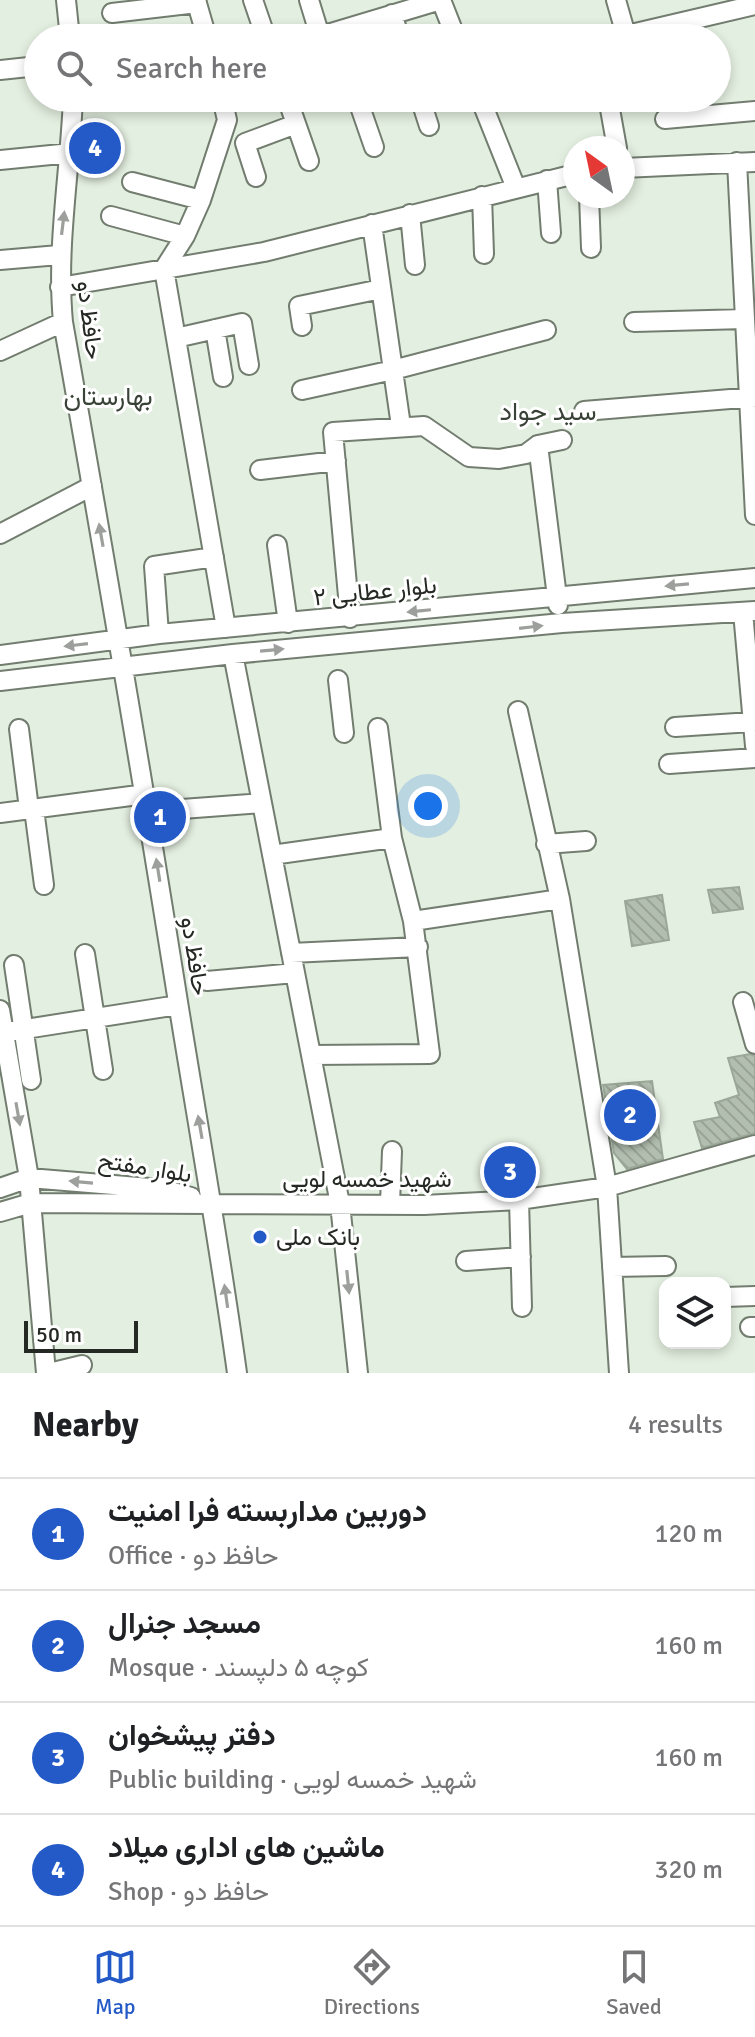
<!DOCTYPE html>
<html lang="en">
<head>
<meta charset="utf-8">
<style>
  :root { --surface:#fff; --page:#f2f2f2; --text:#202124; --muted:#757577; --line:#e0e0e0; --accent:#245ac7 }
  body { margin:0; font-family:Signika,Vazirmatn,sans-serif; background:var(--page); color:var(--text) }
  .controls { position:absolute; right:24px; bottom:24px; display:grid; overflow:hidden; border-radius:16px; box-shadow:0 4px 12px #0003 }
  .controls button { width:72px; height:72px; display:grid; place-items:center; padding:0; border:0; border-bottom:2px solid var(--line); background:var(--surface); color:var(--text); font:40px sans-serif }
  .compass { position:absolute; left:563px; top:136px; width:72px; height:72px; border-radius:50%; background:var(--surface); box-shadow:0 4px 12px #0003; rotate:327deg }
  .scale { position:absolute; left:24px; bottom:20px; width:114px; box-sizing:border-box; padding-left:8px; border:4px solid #252924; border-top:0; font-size:22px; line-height:28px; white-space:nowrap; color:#252924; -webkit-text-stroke:6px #fff; paint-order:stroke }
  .you { position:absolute; left:428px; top:806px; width:28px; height:28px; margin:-20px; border:6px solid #fff; border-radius:50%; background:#1a73e8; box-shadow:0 0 0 12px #1a73e833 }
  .badge { display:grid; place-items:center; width:52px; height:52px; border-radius:50%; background:var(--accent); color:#fff; font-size:26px; font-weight:700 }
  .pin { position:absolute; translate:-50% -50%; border:4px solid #fff; box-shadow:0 2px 8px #0006 }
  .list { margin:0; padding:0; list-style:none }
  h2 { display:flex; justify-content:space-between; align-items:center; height:104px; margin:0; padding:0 32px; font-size:34px }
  h2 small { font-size:26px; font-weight:400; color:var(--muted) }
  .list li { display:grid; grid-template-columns:52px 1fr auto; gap:24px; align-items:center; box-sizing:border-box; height:112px; padding:0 32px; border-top:2px solid var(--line) }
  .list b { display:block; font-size:30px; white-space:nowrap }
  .list p { margin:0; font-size:26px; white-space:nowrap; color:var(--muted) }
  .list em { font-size:26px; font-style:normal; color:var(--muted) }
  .icon { flex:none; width:44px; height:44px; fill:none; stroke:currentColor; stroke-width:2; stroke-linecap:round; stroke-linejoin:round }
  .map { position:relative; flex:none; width:755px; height:1373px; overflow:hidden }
  .search { position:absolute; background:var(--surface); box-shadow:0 4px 12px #0003; left:24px; right:24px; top:24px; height:88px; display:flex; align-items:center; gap:20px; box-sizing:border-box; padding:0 28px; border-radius:44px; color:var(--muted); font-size:30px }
  .sheet { height:552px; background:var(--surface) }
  nav { display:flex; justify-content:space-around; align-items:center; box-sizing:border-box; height:112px; border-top:2px solid var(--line); background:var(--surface); font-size:22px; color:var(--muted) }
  nav a { display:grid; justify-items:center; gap:4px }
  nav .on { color:var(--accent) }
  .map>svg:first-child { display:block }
</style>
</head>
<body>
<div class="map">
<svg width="755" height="1373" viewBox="0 0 755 1373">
  <defs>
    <pattern id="building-back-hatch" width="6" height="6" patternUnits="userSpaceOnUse" patternTransform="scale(2)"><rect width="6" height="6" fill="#b2beaf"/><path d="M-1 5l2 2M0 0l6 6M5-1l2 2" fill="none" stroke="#99a396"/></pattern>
  </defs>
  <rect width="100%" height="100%" fill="#e3efe0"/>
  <!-- building -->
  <path fill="url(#building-back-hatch)" stroke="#9ba798" stroke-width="2" d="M739 887 743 909 713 913 708 890Z
    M662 895 669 940 632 946 625 901Z
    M750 1054 755 1056V1133L702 1148 694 1122 720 1117 715 1103 739 1095 728 1058Z
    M652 1081 663 1159 627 1169 614 1153 603 1085Z"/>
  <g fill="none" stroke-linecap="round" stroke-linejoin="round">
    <defs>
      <path id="minor" d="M66 0 70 38
        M196 0 207 38
        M253 0 266 38
        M309 0 320 36
        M441 0 456 38
        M616 0 626 35
        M112 13 197 3
        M392 14 400 38
        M314 38 441 0
        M614 38 755 5
        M0 70 38 66
        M73 98C70 173 56 247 63 322 103 548 142 775 178 1002 198 1126 220 1249 237 1373
        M222 98 227 120 201 200 185 236 164 269 226 628
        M287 98 309 161
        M357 98 374 147
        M420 98 429 126
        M480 98 516 188
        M608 98 617 148
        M665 119 755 111
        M0 160 71 153
        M737 162 755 515
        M623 168 755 162
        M256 177 245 143 296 124
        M547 180 551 233
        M132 182 201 200
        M482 196 484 254
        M589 196 591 248
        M410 214 415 265
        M111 216 185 236
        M372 224 401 426
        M0 260 59 255
        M60 287 264 252 575 174
        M634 322 745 319
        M302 326 299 306 381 289
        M215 329 223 377
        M176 338 242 323 249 365
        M0 351 63 322
        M302 390 393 370 546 330
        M584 411 755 397
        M538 445 558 605
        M260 470 336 461
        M0 534 92 486
        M277 545 288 623
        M743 612 755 746
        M350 618 333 432 424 426 469 457 499 459 526 454 538 445 562 440
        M159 634 154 566 214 557
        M233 654 340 1204 358 1373
        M0 655 159 634 755 578
        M338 680 344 733
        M0 681 233 654 562 623 755 611
        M518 711 560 899 607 1187 619 1373
        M675 727 752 722
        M378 728 392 838 413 921 560 899
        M19 729 29 809
        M669 764 755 758
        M34 809 44 885
        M182 809 262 803
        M0 813 146 794
        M546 844 586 841
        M272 855 392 838
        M291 953 418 947
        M85 954 103 1070
        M14 965 31 1080
        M207 981 295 973
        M743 1002 755 1044
        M0 1010 29 1178 46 1373
        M0 1033 178 1005
        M311 1055 430 1054 413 921
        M0 1188 29 1178 162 1189 191 1197
        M519 1200 522 1307
        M390 1204 392 1151
        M0 1212 31 1203 424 1205 519 1200 607 1187 755 1145
        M466 1261 521 1257
        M612 1267 666 1266
        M725 1297 755 1296
        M750 1327H755
        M49 1373 82 1365"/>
    </defs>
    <!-- minor casing -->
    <use href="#minor" stroke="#727d6f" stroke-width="22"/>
    <!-- minor -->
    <use href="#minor" stroke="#fff" stroke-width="18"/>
  </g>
  <!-- one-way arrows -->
  <defs><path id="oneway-solid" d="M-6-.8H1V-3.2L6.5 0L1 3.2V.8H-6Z" transform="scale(2)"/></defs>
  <g fill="#9d9f9c">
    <use href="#oneway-solid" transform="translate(63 223) rotate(-83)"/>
    <use href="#oneway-solid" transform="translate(101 535) rotate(-100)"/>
    <use href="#oneway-solid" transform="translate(677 585) rotate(175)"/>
    <use href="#oneway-solid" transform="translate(419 611) rotate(174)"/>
    <use href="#oneway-solid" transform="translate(531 627) rotate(-7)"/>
    <use href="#oneway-solid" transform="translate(76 645) rotate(173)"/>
    <use href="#oneway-solid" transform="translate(272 650) rotate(-5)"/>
    <use href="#oneway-solid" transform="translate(158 870) rotate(-99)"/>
    <use href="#oneway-solid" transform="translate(18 1114) rotate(80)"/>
    <use href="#oneway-solid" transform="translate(200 1127) rotate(-100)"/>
    <use href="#oneway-solid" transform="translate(81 1182) rotate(-175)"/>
    <use href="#oneway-solid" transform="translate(348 1282) rotate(84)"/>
    <use href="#oneway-solid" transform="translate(226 1296) rotate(-98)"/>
  </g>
  <!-- markers -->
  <circle fill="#245ac7" stroke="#fff" stroke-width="3" cx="260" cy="1237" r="8"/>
  <g text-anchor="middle" stroke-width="6" stroke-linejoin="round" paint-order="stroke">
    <!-- street labels -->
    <g font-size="24" fill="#252924" stroke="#fff">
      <text transform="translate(90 320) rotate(83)" y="8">حافظ دو</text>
      <text transform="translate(375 591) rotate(-6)" y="8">بلوار عطایی ۲</text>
      <text transform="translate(195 956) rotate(81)" y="8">حافظ دو</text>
      <text transform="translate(145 1167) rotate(9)" y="8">بلوار مفتح</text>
      <text x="367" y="1187">شهید خمسه لویی</text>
    </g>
    <!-- poi labels -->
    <g font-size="24" fill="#252924" stroke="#fff" text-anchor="start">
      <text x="276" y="1245">بانک ملی</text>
    </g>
    <!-- neighbourhood labels -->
    <g font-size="26" fill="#384236" stroke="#fff">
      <text x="108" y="405">بهارستان</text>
      <text x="548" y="420">سید جواد</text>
    </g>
  </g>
</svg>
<div class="controls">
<button><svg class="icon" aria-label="layers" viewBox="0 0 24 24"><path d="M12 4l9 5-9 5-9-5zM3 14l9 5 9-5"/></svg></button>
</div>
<svg class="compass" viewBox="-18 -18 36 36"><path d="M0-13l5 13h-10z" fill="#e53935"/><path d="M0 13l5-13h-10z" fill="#757577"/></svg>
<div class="scale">50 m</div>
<div class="you"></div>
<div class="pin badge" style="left:160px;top:817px">1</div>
<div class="pin badge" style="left:630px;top:1115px">2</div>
<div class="pin badge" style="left:510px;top:1172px">3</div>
<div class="pin badge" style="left:95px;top:148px">4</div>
<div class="search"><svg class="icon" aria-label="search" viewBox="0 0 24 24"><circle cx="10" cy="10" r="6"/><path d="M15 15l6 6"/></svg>Search here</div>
</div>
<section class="sheet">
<h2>Nearby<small>4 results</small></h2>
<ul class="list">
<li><span class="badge">1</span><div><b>دوربین مداربسته فرا امنیت</b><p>Office · حافظ دو</p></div><em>120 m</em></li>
<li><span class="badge">2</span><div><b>مسجد جنرال</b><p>Mosque · کوچه ۵ دلپسند</p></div><em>160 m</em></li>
<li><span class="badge">3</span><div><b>دفتر پیشخوان</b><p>Public building · شهید خمسه لویی</p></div><em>160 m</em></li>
<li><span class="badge">4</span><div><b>ماشین های اداری میلاد</b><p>Shop · حافظ دو</p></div><em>320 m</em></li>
</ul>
</section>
<nav>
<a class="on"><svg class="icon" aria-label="map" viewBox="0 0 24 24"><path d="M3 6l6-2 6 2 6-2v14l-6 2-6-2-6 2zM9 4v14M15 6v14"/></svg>Map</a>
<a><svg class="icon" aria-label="directions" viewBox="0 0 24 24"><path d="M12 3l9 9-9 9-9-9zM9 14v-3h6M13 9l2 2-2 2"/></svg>Directions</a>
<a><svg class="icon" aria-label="saved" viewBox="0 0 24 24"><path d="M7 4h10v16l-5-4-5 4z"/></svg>Saved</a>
</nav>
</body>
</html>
